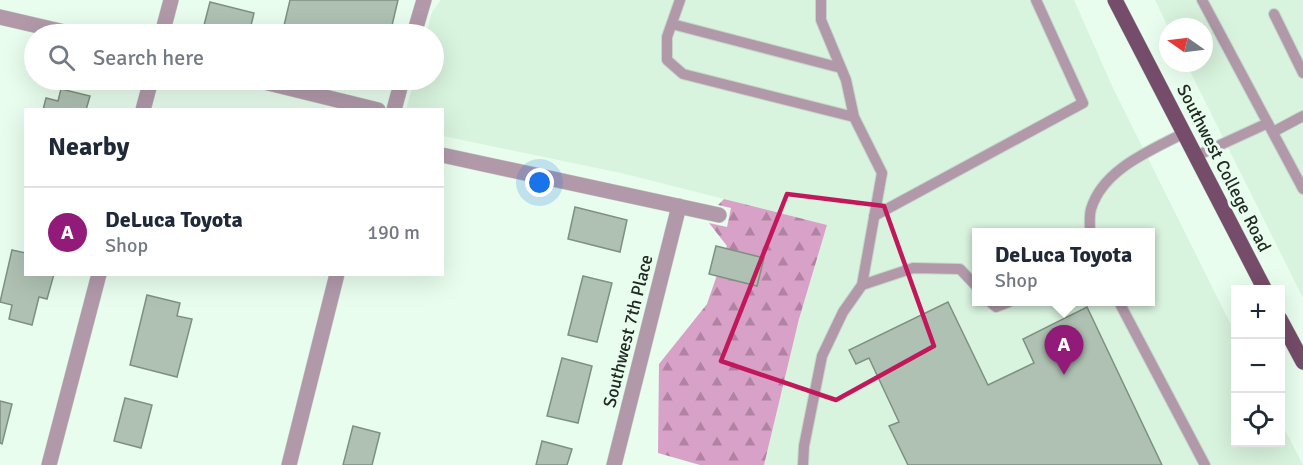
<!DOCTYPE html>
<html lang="en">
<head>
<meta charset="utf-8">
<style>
  :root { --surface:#fff; --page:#f2f2f3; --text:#1f2937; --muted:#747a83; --line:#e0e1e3; --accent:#921b79 }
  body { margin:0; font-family:Signika,sans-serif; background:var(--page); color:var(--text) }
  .controls { position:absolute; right:18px; bottom:18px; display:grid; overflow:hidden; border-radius:0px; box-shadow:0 6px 24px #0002 }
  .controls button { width:54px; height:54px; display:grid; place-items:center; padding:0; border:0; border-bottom:2px solid var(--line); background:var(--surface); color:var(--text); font:30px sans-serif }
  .compass { position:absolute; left:1159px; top:18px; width:54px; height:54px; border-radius:50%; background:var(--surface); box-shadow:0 6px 24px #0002; rotate:284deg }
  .you { position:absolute; left:540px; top:183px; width:21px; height:21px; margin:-15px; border:4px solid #fff; border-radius:50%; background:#1a73e8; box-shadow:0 0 0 9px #1a73e833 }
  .badge { display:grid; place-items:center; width:39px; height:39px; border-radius:50%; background:var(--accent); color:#fff; font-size:20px; font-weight:700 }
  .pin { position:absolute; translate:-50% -50px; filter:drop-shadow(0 2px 3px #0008) }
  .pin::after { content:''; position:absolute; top:32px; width:21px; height:18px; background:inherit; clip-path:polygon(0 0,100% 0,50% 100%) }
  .popup { position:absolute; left:972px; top:228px; width:183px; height:78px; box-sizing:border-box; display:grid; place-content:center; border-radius:0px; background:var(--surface); filter:drop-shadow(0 2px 4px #0005); font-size:20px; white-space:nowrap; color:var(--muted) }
  .popup b { font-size:22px; color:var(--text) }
  .popup::after { content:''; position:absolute; left:50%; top:100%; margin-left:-12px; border:12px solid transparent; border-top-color:var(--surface) }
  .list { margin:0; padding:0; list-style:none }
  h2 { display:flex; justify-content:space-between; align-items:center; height:78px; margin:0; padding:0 24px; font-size:26px }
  h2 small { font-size:20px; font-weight:400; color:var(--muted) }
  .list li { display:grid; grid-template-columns:39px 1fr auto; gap:18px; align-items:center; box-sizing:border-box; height:90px; padding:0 24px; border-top:2px solid var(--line) }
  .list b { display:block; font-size:22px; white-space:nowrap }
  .list p { margin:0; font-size:20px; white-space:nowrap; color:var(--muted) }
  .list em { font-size:20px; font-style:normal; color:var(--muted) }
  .icon { flex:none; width:33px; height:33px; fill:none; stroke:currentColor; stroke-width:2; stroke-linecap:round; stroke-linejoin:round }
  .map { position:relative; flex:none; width:1303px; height:465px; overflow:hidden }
  .search { position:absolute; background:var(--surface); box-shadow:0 6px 24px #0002; left:24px; top:24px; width:420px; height:66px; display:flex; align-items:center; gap:15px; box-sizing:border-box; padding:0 21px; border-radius:33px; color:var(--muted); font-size:22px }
  .panel { position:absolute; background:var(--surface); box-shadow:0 6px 24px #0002; left:24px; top:108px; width:420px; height:168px; border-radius:0px }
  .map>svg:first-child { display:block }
</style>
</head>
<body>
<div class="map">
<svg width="1303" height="465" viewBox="0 0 1303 465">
  <defs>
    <pattern id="forest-firs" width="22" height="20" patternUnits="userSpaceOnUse" patternTransform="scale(1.5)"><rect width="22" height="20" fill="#d8a1c7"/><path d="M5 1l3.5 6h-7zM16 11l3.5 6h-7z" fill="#af83a1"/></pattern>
  </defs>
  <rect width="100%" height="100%" fill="#e8fded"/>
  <!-- built -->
  <path fill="#d8f3de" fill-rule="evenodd" d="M441 0H1074L1113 88 1235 333 1236 442H1280L1281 422 1303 465H764L799 319 827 225 621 173 443 136 442 110H406L414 80H434V34H426L432 12ZM977 232H1151V302H977Z
    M1155 0H1303V298L1186 63H1204V27H1168Z"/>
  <!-- forest -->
  <path fill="url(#forest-firs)" d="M724 199 827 225 799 319 764 465H700L658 453 659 364 707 304 727 246 709 223 727 227 731 208 718 205Z"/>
  <!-- building -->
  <path fill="#aec1b2" stroke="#7e9082" stroke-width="1.5" d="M290 0H398L390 34H282Z
    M210 2 254 13 249 34H227L203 29Z
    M61 89 90 96 86 110H43L46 98 58 101Z
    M575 207 627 220 620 252 568 239Z
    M716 246 764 258 757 286 709 274Z
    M12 250 26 253V274H54L47 299 39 297 32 325 9 319 12 305 0 302Z
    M583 276 612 283 597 342 568 335Z
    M147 295 180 303 177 316 192 319 177 377 130 365Z
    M948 302 988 385 1034 363 1023 339 1087 307 1162 465H908L889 426 899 422 869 358 856 364 849 350Z
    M562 358 592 366 578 423 547 416Z
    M125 398 152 405 141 448 114 441Z
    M0 401 12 404 2 444 0 443Z
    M353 426 380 433 372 465H343Z
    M542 441 572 449 567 465H536Z"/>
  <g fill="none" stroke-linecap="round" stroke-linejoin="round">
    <defs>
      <path id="service" d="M680 0 667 37V60L683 74 854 117 882 173 862 285 843 312 822 356 804 446 803 465
        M821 0V20L846 80 854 117
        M1202 0 1303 189
        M1274 14 1303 73
        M672 24 841 68
        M1273 132 1303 116
        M1196 156 1268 123
        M874 216 1083 103 1036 0
        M1090 232C1090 225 1089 216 1091 209 1103 169 1150 151 1184 133
        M862 285 913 268 960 269 977 287
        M990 302 996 307 1009 302
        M1119 302 1205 465"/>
      <path id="minor" d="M0 17 73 34
        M162 34 171 0
        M414 34 424 0
        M256 80 378 110
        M143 110 151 80
        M394 110 402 80
        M442 155 719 215
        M49 465 99 274
        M289 465 337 274
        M614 465 679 206"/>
      <path id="primary" d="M1115 0 1265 290
        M1280 319 1303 362"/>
    </defs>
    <!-- service casing -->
    <use href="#service" stroke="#c4d7c9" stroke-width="12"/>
    <!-- minor casing -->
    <use href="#minor" stroke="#c4d7c9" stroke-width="16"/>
    <!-- primary casing -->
    <use href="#primary" stroke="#c4d7c9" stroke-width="16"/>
    <!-- service -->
    <use href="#service" stroke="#b199a9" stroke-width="10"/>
    <!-- minor -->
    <use href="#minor" stroke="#b199a9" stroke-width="15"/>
    <!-- primary -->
    <use href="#primary" stroke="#754c69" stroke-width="15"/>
  </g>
  <!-- marked area -->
  <path fill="none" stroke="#c2185b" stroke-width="4.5" stroke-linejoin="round" d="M787 194 884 206 934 346 836 400 721 361Z"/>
  <g text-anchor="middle" stroke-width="6" stroke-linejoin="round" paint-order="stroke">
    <!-- street labels -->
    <g font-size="18" fill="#212923" stroke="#e8fded">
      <text transform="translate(1224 168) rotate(63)" y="6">Southwest College Road</text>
      <text transform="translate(628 331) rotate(-76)" y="6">Southwest 7th Place</text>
    </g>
  </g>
</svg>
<div class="controls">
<button>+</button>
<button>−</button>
<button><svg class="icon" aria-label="locate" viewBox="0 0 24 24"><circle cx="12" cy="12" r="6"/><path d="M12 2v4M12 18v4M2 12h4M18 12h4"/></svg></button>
</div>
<svg class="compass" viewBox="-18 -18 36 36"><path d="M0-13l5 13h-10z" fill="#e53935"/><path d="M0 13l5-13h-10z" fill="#747a83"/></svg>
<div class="you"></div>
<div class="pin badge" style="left:1064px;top:375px">A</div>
<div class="popup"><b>DeLuca Toyota</b>Shop</div>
<div class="search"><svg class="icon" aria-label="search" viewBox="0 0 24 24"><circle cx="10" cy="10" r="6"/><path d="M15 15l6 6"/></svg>Search here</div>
<section class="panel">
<h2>Nearby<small></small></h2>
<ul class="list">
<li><span class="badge">A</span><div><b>DeLuca Toyota</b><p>Shop</p></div><em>190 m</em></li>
</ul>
</section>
</div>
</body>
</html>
